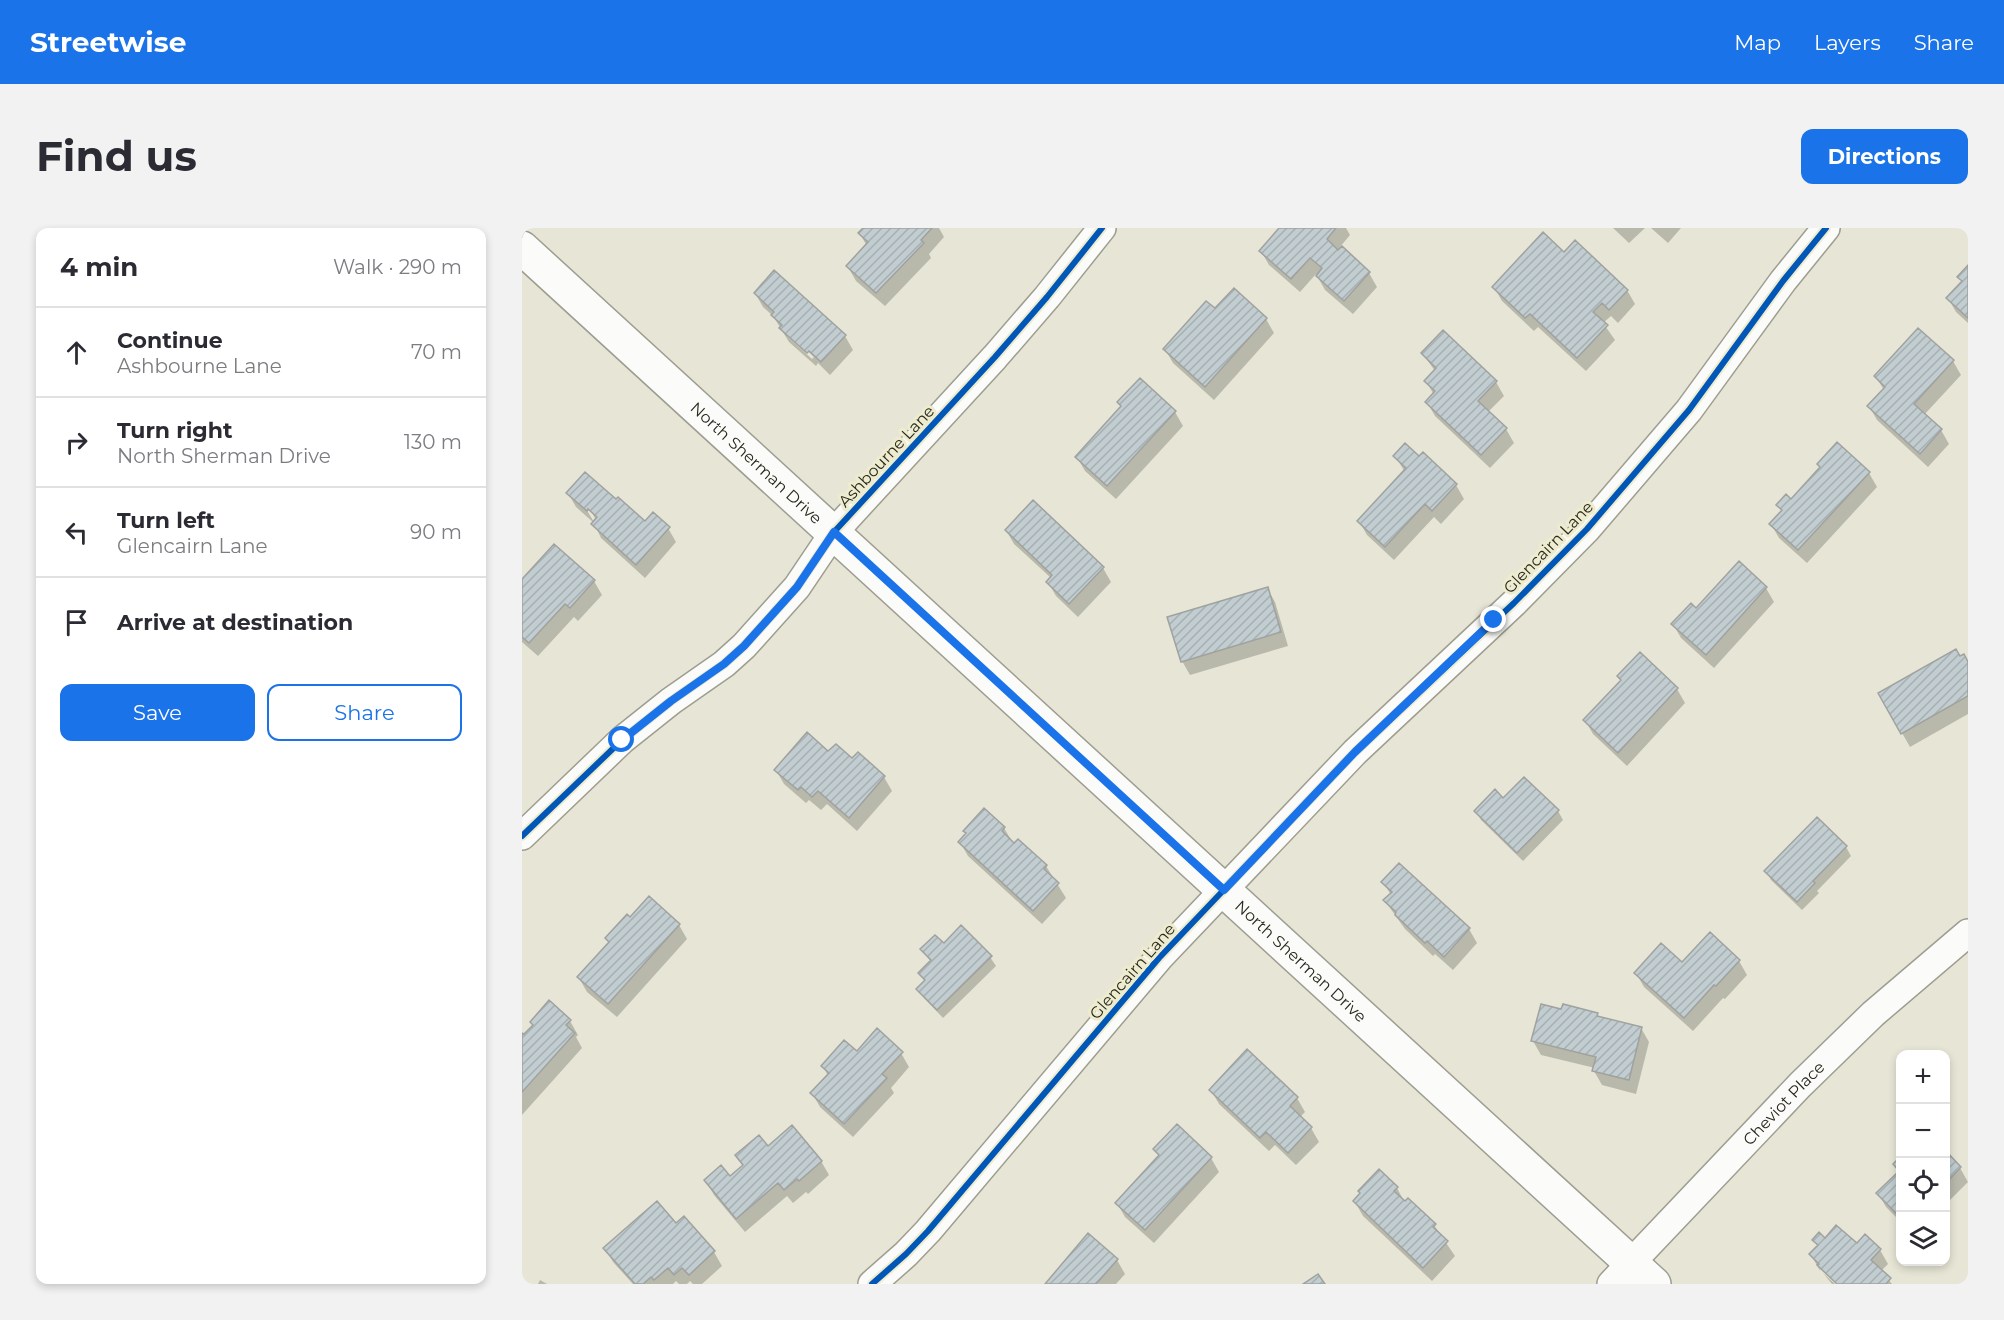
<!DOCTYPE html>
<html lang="en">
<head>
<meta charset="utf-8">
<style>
  :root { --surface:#fff; --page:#f2f2f3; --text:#2b2b33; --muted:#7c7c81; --line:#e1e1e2; --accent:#1a73e8 }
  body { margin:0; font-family:Montserrat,sans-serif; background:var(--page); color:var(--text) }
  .controls { position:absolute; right:18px; bottom:18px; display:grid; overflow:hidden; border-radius:12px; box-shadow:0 3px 9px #0003 }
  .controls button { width:54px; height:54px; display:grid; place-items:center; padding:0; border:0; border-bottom:2px solid var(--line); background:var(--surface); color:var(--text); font:30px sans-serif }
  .stop { position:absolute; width:18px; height:18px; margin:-14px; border:4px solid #1a73e8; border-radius:50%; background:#fff }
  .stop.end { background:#1a73e8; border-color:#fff; box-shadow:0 2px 6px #0008 }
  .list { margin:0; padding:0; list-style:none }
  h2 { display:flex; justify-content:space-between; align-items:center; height:78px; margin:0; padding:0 24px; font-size:26px }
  h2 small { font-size:20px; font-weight:400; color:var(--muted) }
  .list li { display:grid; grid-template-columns:39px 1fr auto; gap:18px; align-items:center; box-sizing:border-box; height:90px; padding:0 24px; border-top:2px solid var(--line) }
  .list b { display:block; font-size:22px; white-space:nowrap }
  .list p { margin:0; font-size:20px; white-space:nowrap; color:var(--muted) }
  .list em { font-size:20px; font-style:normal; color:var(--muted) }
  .actions { display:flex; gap:12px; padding:18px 24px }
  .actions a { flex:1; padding:14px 0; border:2px solid var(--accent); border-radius:12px; text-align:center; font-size:21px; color:var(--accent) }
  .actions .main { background:var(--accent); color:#fff }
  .icon { flex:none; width:33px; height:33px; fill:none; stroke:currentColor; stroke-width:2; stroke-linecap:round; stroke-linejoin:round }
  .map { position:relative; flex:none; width:1446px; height:1056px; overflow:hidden; border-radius:12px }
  header { display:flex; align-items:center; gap:36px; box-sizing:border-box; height:84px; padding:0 30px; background:var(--accent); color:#fff }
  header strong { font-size:28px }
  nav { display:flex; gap:33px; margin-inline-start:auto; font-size:21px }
  .intro { display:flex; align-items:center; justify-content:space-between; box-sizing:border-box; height:144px; padding:0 36px }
  h1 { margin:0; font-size:42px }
  .button { padding:15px 27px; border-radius:12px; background:var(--accent); color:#fff; font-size:21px; font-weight:700 }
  main { display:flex; gap:36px; padding:0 36px }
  aside { flex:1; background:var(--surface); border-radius:12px; box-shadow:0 3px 9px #0003 }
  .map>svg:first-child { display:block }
</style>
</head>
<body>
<header>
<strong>Streetwise</strong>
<nav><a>Map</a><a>Layers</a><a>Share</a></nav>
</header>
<div class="intro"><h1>Find us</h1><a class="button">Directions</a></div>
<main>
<aside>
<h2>4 min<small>Walk · 290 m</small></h2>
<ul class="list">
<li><svg class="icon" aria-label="ahead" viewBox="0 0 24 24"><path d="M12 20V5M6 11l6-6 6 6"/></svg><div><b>Continue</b><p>Ashbourne Lane</p></div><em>70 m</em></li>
<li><svg class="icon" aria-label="right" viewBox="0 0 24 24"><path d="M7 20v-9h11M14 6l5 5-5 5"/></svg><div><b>Turn right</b><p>North Sherman Drive</p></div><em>130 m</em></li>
<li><svg class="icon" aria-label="left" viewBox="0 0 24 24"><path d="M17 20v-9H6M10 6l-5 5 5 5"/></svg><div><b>Turn left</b><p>Glencairn Lane</p></div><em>90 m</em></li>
<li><svg class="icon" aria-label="arrive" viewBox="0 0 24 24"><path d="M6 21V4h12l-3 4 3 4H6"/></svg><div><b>Arrive at destination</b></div></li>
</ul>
<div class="actions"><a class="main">Save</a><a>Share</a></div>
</aside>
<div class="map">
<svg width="1446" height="1056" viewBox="0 0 1446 1056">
  <defs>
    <pattern id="building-hatch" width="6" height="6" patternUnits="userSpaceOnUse" patternTransform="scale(1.5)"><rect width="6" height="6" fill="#c1cdd0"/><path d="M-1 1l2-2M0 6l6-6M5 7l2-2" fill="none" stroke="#a6b0b2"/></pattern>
  </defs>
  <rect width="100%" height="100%" fill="#e7e6d6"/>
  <!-- shadow -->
  <path fill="#0003" fill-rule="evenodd" d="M343 0H417L422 9 407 26 409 30 363 78 334 53 326 39 345 18 338 6Z
    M759 0H824L828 7 818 19 847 45 855 59 831 86 803 62 794 46 778 64 747 37 739 23Z
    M1091 0H1123L1107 15Z
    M1129 0H1159L1146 15Z
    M1042 26 1105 62 1113 76 1096 95 1089 88 1081 95 1093 112 1064 143 1016 99 1012 103 980 73 972 59Z
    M1446 39V95L1434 84 1426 70 1440 54 1437 49Z
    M233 65 323 108 331 122 308 147 296 135 294 138 267 114 251 88 241 79ZM265 104 292 129 290 131 265 108Z
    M744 91 752 105 692 172 651 135 643 121Z
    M901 126 974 154 982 168 966 184 984 201 992 215 968 240 913 188 905 174 912 167 904 153 913 143Z
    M1431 133 1439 147 1402 187 1419 202 1427 216 1406 239 1355 192 1347 178 1362 162 1354 149Z
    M597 175 653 184 661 198 594 271 563 243 555 229 600 180Z
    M901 226 934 257 942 271 919 296 912 289 872 332 845 307 837 293 883 244 873 228 897 230Z
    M1347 245 1355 259 1285 335 1257 310 1249 296 1260 284 1256 277Z
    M46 265 123 295 146 300 154 314 123 350 79 310 72 295 54 279ZM64 274 74 292 72 294 61 276Z
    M511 274 581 340 589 354 556 389 534 368 526 354 529 350 492 316 484 302Z
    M1217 335 1244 360 1252 374 1192 440 1159 410 1151 396 1174 382Z
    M0 353H72L80 367 56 393 52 389 16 428 0 414Z
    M745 360 753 374 766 418 668 447 660 433Z
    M1118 426 1155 461 1163 475 1105 538 1071 506 1063 492 1099 453 1097 448Z
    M1437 430 1446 437V486L1388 519 1358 466Z
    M306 525 330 532 362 549 370 563 335 603 305 576 299 582 287 572 284 575 262 556 254 542Z
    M981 572 1036 583 1041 592 1001 633 959 592 954 583Z
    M482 600 491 615 524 638 544 670 520 696 446 628 438 614Z
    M1324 619 1329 628 1295 663 1297 665 1280 682 1249 652 1244 643Z
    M877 637 947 701 955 715 931 742 913 726 911 728 883 701 863 673 869 667 861 654Z
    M108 691 157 697 165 711 95 789 65 764 57 750 88 715 85 710Z
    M422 717 468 729 474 738 421 790 402 770 396 761 403 754 397 745 409 734 400 722Z
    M1217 733 1225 747 1203 771 1201 770 1171 803 1122 759 1114 745 1160 736Z
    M1041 783 1075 786 1077 790 1119 800 1127 814 1114 866 1080 857 1072 843 1073 840 1019 827 1011 813Z
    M48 793 56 807 54 809 60 820 0 887V807L2 809 12 798 9 794Z
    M725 823 775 870 783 884 778 889 789 900 797 914 774 937 753 917 747 923 697 876 689 862Z
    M335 825H379L387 839 369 860 372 865 331 909 298 879 290 865 306 848 301 838Z
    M633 921 689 930 697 944 632 1015 603 989 595 975 637 929Z
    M1424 925 1438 940 1446 954 1424 976Z
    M215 928 299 933 307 947 286 966 284 964 271 975 265 968 223 1004 192 967 184 953 208 950 221 938Z
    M1378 931V993L1364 979 1356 965 1378 944 1373 937Z
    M857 943 875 960 883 975 912 997 933 1028 910 1053 841 988 833 974Z
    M162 990 192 1024 200 1038 180 1056H171L168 1053 165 1056H157L154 1053 151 1056H111L91 1034 83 1020 154 997Z
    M1292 1012H1303L1358 1022 1366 1036 1359 1043 1370 1056H1317L1296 1037 1299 1043 1297 1041 1289 1027 1296 1019Z
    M595 1032 603 1046 594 1056H525Z
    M1301 1045 1313 1056H1310Z
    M18 1052 25 1056H16Z"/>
  <!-- building -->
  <path fill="url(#building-hatch)" stroke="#9fa29f" stroke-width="1.5" d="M341 0H410L399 12 402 15 354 65 324 38 346 14 336 5Z
    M757 0H814L805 11 816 22 820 18 848 44 822 73 794 48 800 40 788 30 769 51 737 23Z
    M1021 4 1042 24 1053 12 1106 62 1087 82 1080 75 1071 84 1086 97 1055 130 1008 86 1003 90 970 59Z
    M1446 37V90L1424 70 1440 53 1435 49Z
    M252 42 324 107 299 134 287 123 285 125 257 100 260 97 249 87 252 84 232 65Z
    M712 60 745 90 683 159 641 121 684 73 693 80Z
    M1396 100 1432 132 1392 176 1420 201 1398 226 1345 178 1363 159 1352 148Z
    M921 102 975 153 956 173 985 200 959 227 903 174 913 163 902 153 914 140 899 125Z
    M618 150 654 183 585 258 553 229 599 178 595 174Z
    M1315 214 1348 244 1276 322 1247 296 1260 282 1254 277 1264 266 1269 271 1298 239 1295 236Z
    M883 215 897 228 901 224 935 256 910 283 903 276 863 319 835 293 884 240 871 228Z
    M63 244 94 271 96 269 123 293 131 284 148 299 114 337 69 296 75 289 66 281 65 283 44 265Z
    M511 272 582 339 547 376 524 354 530 347 483 302Z
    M32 316 73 352 48 380 43 376 7 415 0 409V351Z
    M1217 333 1245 359 1184 427 1149 396 1169 375 1174 380Z
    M746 359 759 404 659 434 645 389Z
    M1434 421 1438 428 1442 426 1446 434V468L1379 506 1356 465Z
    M1118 424 1156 460 1096 525 1061 492 1099 452 1095 448Z
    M285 504 306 523 314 516 330 530 336 524 363 548 327 590 296 563 290 569 279 559 276 562 252 542Z
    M1002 549 1037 582 995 625 952 583 973 561 981 570Z
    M462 580 483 599 480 603 492 615 496 611 525 637 522 641 537 655 511 683 436 614 444 605 441 603Z
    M1295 589 1325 618 1291 653 1293 655 1275 674 1242 643Z
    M877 635 948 700 922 729 905 713 903 715 873 687 874 684 861 672 870 664 859 654Z
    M127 668 158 696 86 776 55 749 87 714 83 710 105 686 108 689Z
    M439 697 470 728 415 782 394 761 403 752 396 745 409 732 398 721 413 707 422 715Z
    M1188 704 1218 732 1194 758 1192 757 1162 790 1112 745 1139 715 1160 734Z
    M27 772 49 792 44 797 53 805 0 864V805L2 806 11 797 8 794Z
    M1019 776 1039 781 1041 776 1076 785 1075 788 1120 799 1107 852 1070 843 1074 829 1009 813Z
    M355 800 381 824 360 846 365 850 322 896 288 865 307 845 299 838 322 812 335 823Z
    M725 821 776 869 768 878 790 899 766 925 744 904 738 910 687 862Z
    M655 896 690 929 623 1002 593 975 637 927 631 921Z
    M270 897 300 933 277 953 275 951 262 962 256 955 214 991 182 952 199 937 208 948 221 937 213 927 237 907 246 918Z
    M1424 923 1439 939 1424 955Z
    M1378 929V989L1354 965 1377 943 1371 936Z
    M857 941 876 959 872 963 883 973 886 970 914 996 911 999 926 1013 901 1040 831 973 838 965 836 963Z
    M135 973 154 995 162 988 193 1023 167 1047 160 1040 152 1047 146 1040 132 1052 129 1049 121 1056H113L81 1020Z
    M1314 997 1335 1015 1343 1006 1359 1021 1349 1032 1369 1050 1364 1056H1315L1295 1037 1297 1036 1287 1026 1296 1017 1290 1012 1297 1004 1303 1010Z
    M566 1005 596 1031 574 1056H523Z
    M796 1046 803 1056H781Z"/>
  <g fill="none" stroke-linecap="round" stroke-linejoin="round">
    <defs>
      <g id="minor">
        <path d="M0 608 100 512 149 473 202 436 222 418 275 359 312 304 473 129 525 69 580 0"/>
        <path d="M350 1056 384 1026 406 1003 637 730 833 524 992 375 1065 301 1167 182 1261 53 1304 0"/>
        <path id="s1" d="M1089 1056 1278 857 1351 786 1446 705"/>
      </g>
      <g id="major">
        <path id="s2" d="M0 20 1132 1056"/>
      </g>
    </defs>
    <!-- minor casing -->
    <use href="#minor" stroke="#9e9d91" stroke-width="30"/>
    <!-- major casing -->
    <use href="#major" stroke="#9e9d91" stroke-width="36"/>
    <!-- minor -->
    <use href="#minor" stroke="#fbfbf9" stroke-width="27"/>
    <!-- major -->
    <use href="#major" stroke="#fbfbf9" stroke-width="33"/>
    <defs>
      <path id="cycleway" d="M0 608 100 512 149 473 202 436 222 418 275 359 312 304 473 129 525 69 580 0
        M350 1056 384 1026 406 1003 637 730 833 524 992 375 1065 301 1167 182 1261 53 1304 0"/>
    </defs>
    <!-- cycleway casing -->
    <use href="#cycleway" stroke="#eeeccf" stroke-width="10"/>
    <!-- cycleway -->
    <use href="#cycleway" stroke="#0057b8" stroke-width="6"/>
  </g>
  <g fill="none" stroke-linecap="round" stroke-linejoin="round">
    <!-- route -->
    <path stroke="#1a73e8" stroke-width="8" d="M100 512 149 473 202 436 222 418 275 359 312 304 702 662 833 524 972 392"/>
  </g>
  <g text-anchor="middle" stroke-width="6" stroke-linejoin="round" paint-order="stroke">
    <!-- street labels -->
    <g font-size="16" fill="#28271d" stroke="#eeeccf">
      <text transform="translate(364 228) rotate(-47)" y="6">Ashbourne Lane</text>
      <text dy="6" stroke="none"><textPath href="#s2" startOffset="318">North Sherman Drive</textPath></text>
      <text transform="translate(1026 319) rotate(-46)" y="6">Glencairn Lane</text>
      <text dy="6" stroke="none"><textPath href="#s2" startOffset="1056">North Sherman Drive</textPath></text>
      <text transform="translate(610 743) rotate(-49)" y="6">Glencairn Lane</text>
      <text dy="6" stroke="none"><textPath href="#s1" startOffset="250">Cheviot Place</textPath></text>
    </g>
  </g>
</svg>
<div class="controls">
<button>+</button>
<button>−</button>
<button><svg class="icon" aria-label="locate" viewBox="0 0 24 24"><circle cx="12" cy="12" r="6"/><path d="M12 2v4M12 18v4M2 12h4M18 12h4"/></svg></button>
<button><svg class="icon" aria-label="layers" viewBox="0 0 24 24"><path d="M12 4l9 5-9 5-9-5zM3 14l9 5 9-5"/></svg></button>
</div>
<div class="stop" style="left:100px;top:512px"></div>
<div class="stop end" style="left:972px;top:392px"></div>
</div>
</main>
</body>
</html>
